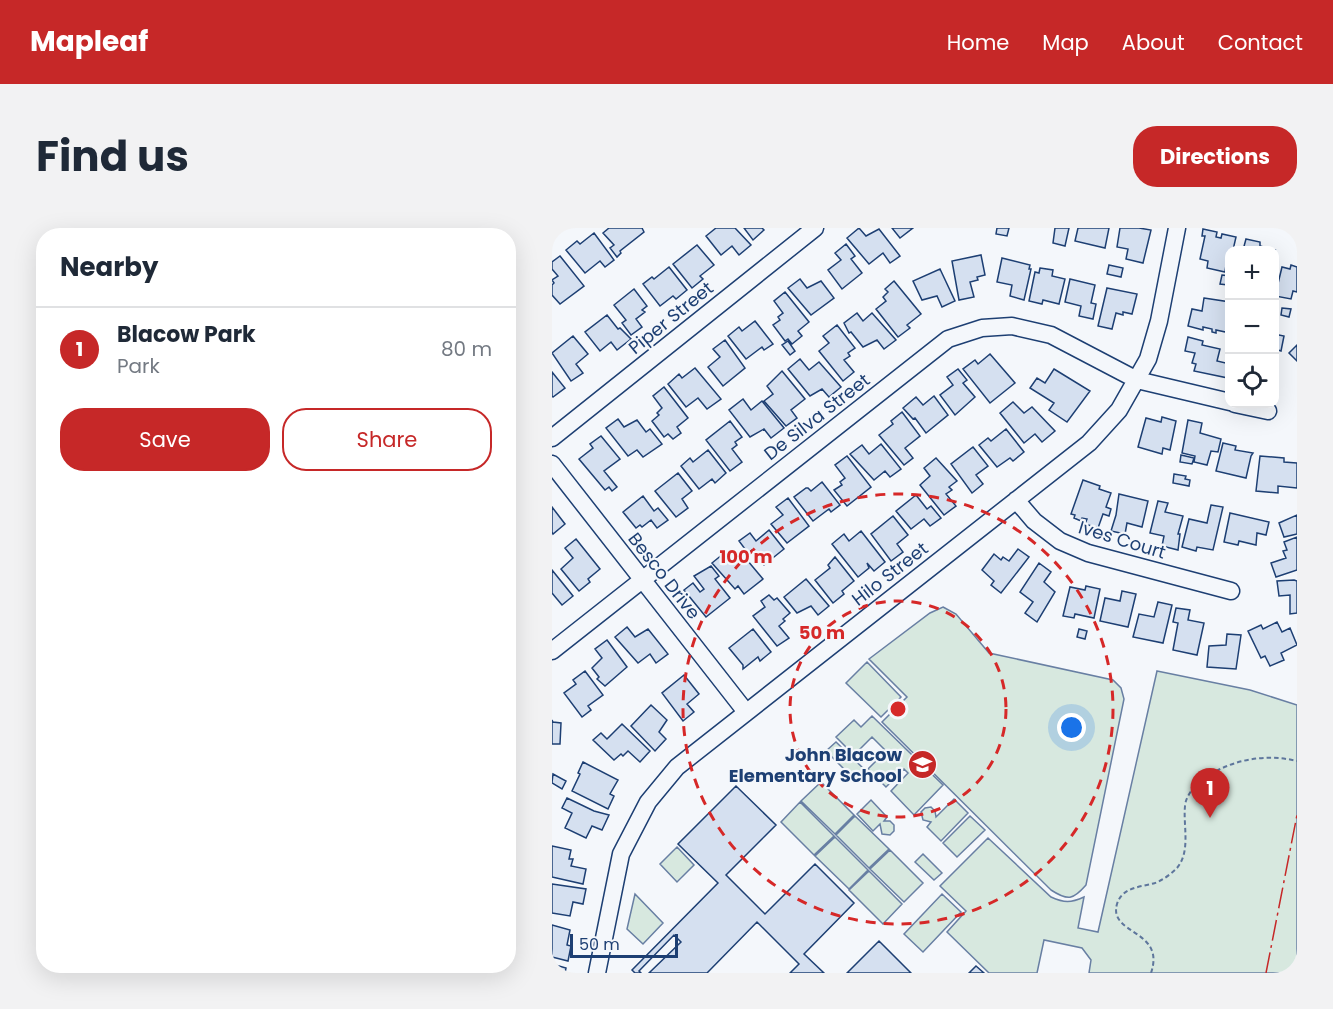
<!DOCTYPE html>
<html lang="en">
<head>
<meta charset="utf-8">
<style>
  :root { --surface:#fff; --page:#f2f2f3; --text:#1f2937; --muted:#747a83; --line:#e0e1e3; --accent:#c62828 }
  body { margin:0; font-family:Poppins,sans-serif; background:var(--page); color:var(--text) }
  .controls { position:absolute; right:18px; top:18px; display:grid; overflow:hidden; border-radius:12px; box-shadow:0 6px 24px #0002 }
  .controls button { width:54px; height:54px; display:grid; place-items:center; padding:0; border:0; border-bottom:2px solid var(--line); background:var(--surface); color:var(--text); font:30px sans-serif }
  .scale { position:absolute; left:18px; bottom:15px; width:108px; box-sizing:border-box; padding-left:6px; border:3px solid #1d3f73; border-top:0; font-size:16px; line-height:21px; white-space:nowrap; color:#1d3f73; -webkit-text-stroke:4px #f4f7fb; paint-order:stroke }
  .you { position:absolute; left:520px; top:500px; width:21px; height:21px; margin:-15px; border:4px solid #fff; border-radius:50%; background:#1a73e8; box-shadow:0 0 0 9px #1a73e833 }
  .badge { display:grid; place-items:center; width:39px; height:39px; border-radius:50%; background:var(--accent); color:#fff; font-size:20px; font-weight:700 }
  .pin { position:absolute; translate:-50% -50px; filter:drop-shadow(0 2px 3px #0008) }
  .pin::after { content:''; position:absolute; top:32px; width:21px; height:18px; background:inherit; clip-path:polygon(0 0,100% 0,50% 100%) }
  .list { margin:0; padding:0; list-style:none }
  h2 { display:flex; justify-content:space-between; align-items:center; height:78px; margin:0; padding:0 24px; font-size:26px }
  h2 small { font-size:20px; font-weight:400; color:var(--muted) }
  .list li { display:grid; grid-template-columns:39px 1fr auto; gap:18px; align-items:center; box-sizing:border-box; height:84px; padding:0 24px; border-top:2px solid var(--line) }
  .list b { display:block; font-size:22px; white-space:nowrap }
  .list p { margin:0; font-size:20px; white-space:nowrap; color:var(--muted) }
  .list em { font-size:20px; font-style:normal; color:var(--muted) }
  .actions { display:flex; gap:12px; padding:18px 24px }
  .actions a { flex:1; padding:14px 0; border:2px solid var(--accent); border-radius:24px; text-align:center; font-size:21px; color:var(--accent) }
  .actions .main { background:var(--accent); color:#fff }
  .icon { flex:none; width:33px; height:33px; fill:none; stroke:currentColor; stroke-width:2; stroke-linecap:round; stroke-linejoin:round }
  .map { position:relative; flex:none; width:745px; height:745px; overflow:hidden; border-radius:24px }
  header { display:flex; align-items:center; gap:36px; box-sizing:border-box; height:84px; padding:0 30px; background:var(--accent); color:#fff }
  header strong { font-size:28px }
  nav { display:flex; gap:33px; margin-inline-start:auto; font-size:21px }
  .intro { display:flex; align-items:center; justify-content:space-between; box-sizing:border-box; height:144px; padding:0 36px }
  h1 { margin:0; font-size:42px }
  .button { padding:15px 27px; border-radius:24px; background:var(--accent); color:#fff; font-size:21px; font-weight:700 }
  main { display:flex; gap:36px; padding:0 36px }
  aside { flex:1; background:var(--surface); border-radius:24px; box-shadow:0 6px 24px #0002 }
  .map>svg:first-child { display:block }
</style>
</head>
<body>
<header>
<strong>Mapleaf</strong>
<nav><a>Home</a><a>Map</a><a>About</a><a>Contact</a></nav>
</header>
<div class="intro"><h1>Find us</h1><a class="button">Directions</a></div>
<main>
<aside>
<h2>Nearby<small></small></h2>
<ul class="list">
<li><span class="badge">1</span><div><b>Blacow Park</b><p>Park</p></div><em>80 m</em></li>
</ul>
<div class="actions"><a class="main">Save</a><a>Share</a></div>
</aside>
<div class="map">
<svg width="745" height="745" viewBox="0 0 745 745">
  <rect width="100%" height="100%" fill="#f4f7fb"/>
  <!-- green -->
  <path fill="#d7e8df" stroke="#687fa3" stroke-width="1.5" d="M391 379 404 386 437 425 561 452 569 460 572 471 534 657C521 672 516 673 499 662L330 494 355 469 317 431 378 385Z
    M315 434 349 469 329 489 294 455Z
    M605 443 698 462 745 477V745H537L539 732 530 720 492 712 485 745H437L395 704 414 683 388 658 436 610 499 669C512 675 519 675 532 669L526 700 546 704Z
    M320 488 391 557 362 587 339 563 356 545 352 541 334 559 316 541 334 523 320 509 302 527 284 509 302 492 309 499Z
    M284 514 312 541 302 551 274 523Z
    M269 554 302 587 283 606 249 573Z
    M402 571 416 585 389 613 375 599 379 594 371 592 369 584 373 580 379 579 383 583 384 589Z
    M319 572 335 589 332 593H338L342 597V603L338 607 330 606 328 596 321 603 305 586Z
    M248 574 282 608 262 627 229 594Z
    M303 588 337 621 317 640 284 607Z
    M418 588 433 602 405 629 391 615Z
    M283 609 316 642 297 661 263 628Z
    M125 619 142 637 125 654 108 636Z
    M338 622 371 655 352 674 318 641Z
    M371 626 390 645 382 652 363 634Z
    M317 643 350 676 331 696 297 662Z
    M83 666 111 695 91 716 75 701Z
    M390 666 409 684 371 724 352 706Z"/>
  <!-- building -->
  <path fill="#d5e0f0" stroke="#1d3f73" stroke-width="1.5" d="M57 0H90L92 4 68 23 69 25 65 29 58 20 62 17 51 5Z
    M164 0H183L199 17 187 27 180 18 169 27 154 8Z
    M192 0H210L212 2 201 12Z
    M307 0 314 8 327 1 348 28 338 35 331 25 317 36 295 10Z
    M340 0H361L348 10Z
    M445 0H457L455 8 444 6Z
    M503 0H517L513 18 501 15Z
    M526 0H557L553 20 523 13Z
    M568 0H587L599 2 591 35 574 31 576 21 565 19Z
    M651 1 665 4 664 9 669 10 670 6 684 9 681 22H678L677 38 674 37 673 44 655 40 656 33 648 31 653 8H650Z
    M42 5 62 32 53 39 48 33 33 45 14 22 25 13 28 16Z
    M694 11 708 14V18L723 22 722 23 691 22Z
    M294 16 303 28 299 31 310 45 290 61 276 42 289 32 283 25Z
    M145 17 162 37 148 48 151 51 140 60 121 36Z
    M429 27 433 47 425 49 426 52 418 54 422 69 407 72 400 33Z
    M8 28 32 58 8 76 0 67V57L2 55 0 52 6 48 0 41V34Z
    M450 30 478 37 477 41H479L472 72 458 68 460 57 445 54Z
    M557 37 571 40 569 49 555 46Z
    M739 37 745 39V64L741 63 739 71 723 68 730 39 738 41Z
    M117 39 135 62 124 71 121 68 108 78 91 56 100 49 102 51Z
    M488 40 501 42 500 48 513 51 507 76 491 72 490 76 477 73 483 44 487 45Z
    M388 41 403 73 390 79 385 68 370 72 361 53Z
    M670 47 678 48 676 57 668 56Z
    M248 51 255 60 269 53 282 70 259 87 236 60Z
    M518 51 543 57 539 75 544 76 541 91 527 88 529 78 513 74Z
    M342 53 369 86 355 97 358 100 346 109 324 81 334 73 331 69 336 64 333 61Z
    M555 60 585 66 580 86 571 84V87L564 85 560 101 546 98Z
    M82 61 95 78 90 82 93 84 84 91 90 99 79 107 70 95 74 92 62 77Z
    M233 64 257 94 246 103 250 108 240 116 236 111 233 113 221 97 228 92 226 89 231 85 222 73Z
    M652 70 678 74V105L664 102V105L660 104V101L651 99V102L636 98 640 81 650 83Z
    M730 80 739 81 737 89 729 87Z
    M305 85 311 93 320 85 344 112 332 121 325 112 311 119 299 104 297 105 292 95Z
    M55 87 66 101 68 100 79 111 65 122 59 114 48 123 33 104Z
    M203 93 221 116 212 122 210 119 194 131 176 108 187 99 190 103Z
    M285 97 303 120 296 125 298 128 292 132 302 144 291 153 267 123 277 115 271 108Z
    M722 106 732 108 729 123 723 121 722 123Z
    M21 108 36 126 24 136 31 145 19 153 0 125Z
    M636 109 651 113 650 117 668 121 665 133 678 136 676 150 642 143 644 136 640 135 643 125 633 123Z
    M173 112 193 140 171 158 156 139 168 129 161 121Z
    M236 113 243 123 238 127 230 117Z
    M745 117V133L737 125Z
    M438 126 463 155 438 175 411 141 423 132 426 136Z
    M248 131 257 142 267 134 289 159 277 169 270 161 258 168 236 141Z
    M143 140 169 171 155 181 146 170 134 179 116 156 127 146 130 150Z
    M406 141 415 152 411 155 423 169 403 187 388 167 401 157 395 149Z
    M502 141 538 163 515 194 497 182 502 175 478 160 485 150 493 155Z
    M230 143 253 171 239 182 245 190 234 198 212 173 221 166 215 158Z
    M0 144 13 160 1 169 0 168Z
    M112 159 136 190 125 199 129 205 121 211 116 206 112 209 100 193 107 187 105 185 110 180 101 168Z
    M382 168 396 187 374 205 363 190 361 191 351 180 364 169 371 177Z
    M191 171 199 182 210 173 232 200 219 210 212 201 198 209 177 182Z
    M461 174 472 185 480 179 503 203 490 214 483 206 472 215 448 185Z
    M350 184 368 208 353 220 361 230 352 237 327 207 341 196 339 193Z
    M610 189 624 193 618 222 611 220 610 226 586 219 594 190 609 194Z
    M66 191 72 199 85 192 94 204 98 201 110 216 91 229 85 222 76 228 54 200Z
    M636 192 650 195 648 205 669 211 666 224 659 223 655 237 642 234 643 228 630 225Z
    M178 193 190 209 183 214 185 217 180 221 190 234 178 243 154 212Z
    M454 201 472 224 461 233 458 230 445 239 427 217 436 210 439 213Z
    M49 208 68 231 52 243 65 259 60 263 57 259 53 262 27 231 41 220 38 216Z
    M671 215 684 218 683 222 701 225 699 228 694 250 664 243Z
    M329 216 349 241 338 249 333 243 322 252 298 226 310 217 317 226Z
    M421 219 436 238 424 247 431 256 420 265 399 236Z
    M156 222 174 245 163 255 160 251 147 261 129 238 138 230 141 234Z
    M629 227 642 230 640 236 628 234Z
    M295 228 319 259 295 278 282 262 290 257 288 254 293 250 283 237Z
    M708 228 732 230V234L745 235V260L726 258V265L704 263Z
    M384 230 405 253 397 259 400 262 394 266 404 278 392 287 368 257 378 248 372 240Z
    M126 245 140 263 130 271 136 280 124 289 103 263Z
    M622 246 634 248 633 251 638 252 637 258 621 255Z
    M531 252 548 258 547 261 559 265 554 279 559 281 557 288 551 286 546 300 533 296 535 291 530 290 529 293 522 290 523 287 519 286Z
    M270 254 288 277 279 284 277 281 261 293 242 269 254 260H256L259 263Z
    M567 266 596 273 590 299 575 295 573 306 559 303 564 287Z
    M364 267 375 281 379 278 389 290 378 298 372 291 359 301 344 283Z
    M91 268 102 283 106 280 116 292 105 300 99 292 90 299 88 297 84 300 71 284Z
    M236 270 257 298 235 315 219 296 231 287 224 279Z
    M606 273 616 275 613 284 631 288 626 306H628L626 322 610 318 612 308 598 305Z
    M659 277 671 279 661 322 645 319 644 323 630 319 637 291 655 295Z
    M0 279 13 296 1 306 0 304Z
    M678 285 717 294 714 307 705 305 704 317 687 313 686 317 672 314Z
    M745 287V306L732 309 727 295Z
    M341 288 356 307 345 316 351 324 339 333 319 306Z
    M217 302 232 321 212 337 200 322 196 325 187 313 198 305 204 313Z
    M309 303 333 334 322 343 315 335 317 340 306 349 280 316 292 306 297 313Z
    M745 309V342L724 349 719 335 734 330 731 323 735 322 732 314Z
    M24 311 48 341 36 351 38 354 27 363 9 341 21 330 13 320Z
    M466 321 477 329 449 365 439 357 442 353 430 342 442 326 449 332 451 329 457 333Z
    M171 326 178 335 190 326 211 351 192 366 186 358 183 361 160 335Z
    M283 329 302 353 290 363 292 366 281 375 263 352 278 340 276 337Z
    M487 335 499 344 492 354 503 364 485 394 473 385 481 374 468 364Z
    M159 338 167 348 163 351 178 370 154 389 132 362 141 355 148 364 152 361 142 348Z
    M0 342 21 368 10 377 0 365Z
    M254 351 277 378 266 387 259 378 245 385 232 369Z
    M742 352 745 353V385L738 386V367L727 368 725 353Z
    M534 358 548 361 542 390 523 386 522 390 511 388 518 359 533 362Z
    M570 363 584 366 576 399 548 393 553 370 568 373Z
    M217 367 222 372 225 370 238 385 231 391 233 393 227 398 237 410 225 418 201 388 213 379 209 373Z
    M606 374 620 377 611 415 581 409 587 386 602 389Z
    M624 380 638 382 636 392 652 395 645 427 621 422 626 395 621 394Z
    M725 394 730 404 738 400 745 417 729 425 732 432 718 438 713 428 709 430 696 403 709 397 711 401Z
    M75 399 83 409 96 401 116 426 104 435 98 426 86 435 63 409Z
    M201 401 219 424 208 433 206 429 191 441V437L177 420Z
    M527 401 535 403 533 411 525 409Z
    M675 406 689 407 684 441 655 439 657 418 674 417Z
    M55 412 75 439 53 458 45 451 47 449 40 440 50 430 43 421Z
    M33 443 51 467 36 478 39 482 30 489 12 465 24 456 21 452Z
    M132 447 147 466 135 476 142 484 131 493 110 465Z
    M99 477 115 492 107 504 114 511 103 523 79 498Z
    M0 492 1 494 9 495 8 516H0Z
    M70 496 98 523 88 534 76 523 71 528 69 526 62 532 41 512 49 505 55 511Z
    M31 534 66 552 58 566 62 568 56 581 20 563 28 546 26 545Z
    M1 546 14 553 10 561 0 555Z
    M184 558 224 597 174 647 213 686 263 636 302 675 252 726 272 745H238L247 736 205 694 155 745H97L129 714 122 707 87 743 89 745H83L80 742 166 655 126 616Z
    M15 570 42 583 57 587 50 602 40 598 34 610 13 600 20 585 10 580Z
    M0 618 19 622 17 631H21L19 638 34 641 31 656 0 649Z
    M0 656 34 661 31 676 21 674 18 688 0 685Z
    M0 697 18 702 15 717 19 718 16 733 0 729Z
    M327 713 359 745H295Z
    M0 736 14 740 13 745H0Z
    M424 738 432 745H417Z"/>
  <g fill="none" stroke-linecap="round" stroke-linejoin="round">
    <defs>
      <path id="minor" d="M683 176 716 183
        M0 210 263 0
        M0 236 194 484
        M464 272 482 293 508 313 536 325 679 363
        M0 423 396 111 430 100 460 98 499 107 585 152 678 174
        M45 745 69 626 96 574 125 539 537 215 567 182 596 131 607 93 625 0"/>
    </defs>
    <!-- minor casing -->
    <use href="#minor" stroke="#1d3f73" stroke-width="19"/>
    <!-- path -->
    <path stroke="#5e769c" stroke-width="2" stroke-dasharray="4.5 3" stroke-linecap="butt" d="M599 745C614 701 556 707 565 676 570 659 589 659 603 655 611 652 619 646 625 640 639 623 631 598 633 578 634 567 642 559 650 552 677 532 712 525 745 533"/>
    <!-- minor -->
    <use href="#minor" stroke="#f4f7fb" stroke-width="16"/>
    <!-- power -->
    <path stroke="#c62828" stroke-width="1.5" stroke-dasharray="21 4.5 3 4.5" stroke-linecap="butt" d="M714 745 745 587
      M745 745V743"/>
  </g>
  <!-- distance rings -->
  <g fill="none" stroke="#d62828" stroke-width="3" stroke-dasharray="10 8">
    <circle cx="346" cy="481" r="108"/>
    <circle cx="346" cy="481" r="215"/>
  </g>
  <!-- icons -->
  <defs>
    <symbol id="school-disc" viewBox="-11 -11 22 22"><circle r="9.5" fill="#c62828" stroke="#f4f7fb"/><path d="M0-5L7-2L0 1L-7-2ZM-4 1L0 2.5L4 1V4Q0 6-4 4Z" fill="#fff"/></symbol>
  </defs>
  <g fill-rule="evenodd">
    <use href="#school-disc" x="354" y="520" width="33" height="33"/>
  </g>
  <g text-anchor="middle" stroke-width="4.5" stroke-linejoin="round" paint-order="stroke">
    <!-- street labels -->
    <g font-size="18" fill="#1d3f73" stroke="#f4f7fb">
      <text transform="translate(119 90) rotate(-39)" y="6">Piper Street</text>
      <text transform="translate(265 189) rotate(-38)" y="6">De Silva Street</text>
      <text transform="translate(570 312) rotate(17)" y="6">Ives Court</text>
      <text transform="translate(338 346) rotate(-38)" y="6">Hilo Street</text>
      <text transform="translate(112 348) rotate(52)" y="6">Besco Drive</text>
    </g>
    <!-- poi labels -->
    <g font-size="18" font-weight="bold" fill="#1d3f73" stroke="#f4f7fb" text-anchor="end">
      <text x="350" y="533">John Blacow<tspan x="350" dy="21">Elementary School</tspan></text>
    </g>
  </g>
  <circle cx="346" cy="481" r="9" fill="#d62828" stroke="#f4f7fb" stroke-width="3"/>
  <g font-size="18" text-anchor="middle" font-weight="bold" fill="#d62828" stroke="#f4f7fb" stroke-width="4.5" stroke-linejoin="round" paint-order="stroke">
    <text x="194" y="335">100 m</text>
    <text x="270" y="411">50 m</text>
  </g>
</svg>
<div class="controls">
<button>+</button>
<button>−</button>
<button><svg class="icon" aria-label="locate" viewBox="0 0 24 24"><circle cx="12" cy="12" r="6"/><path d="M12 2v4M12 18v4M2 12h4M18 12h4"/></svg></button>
</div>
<div class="scale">50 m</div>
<div class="you"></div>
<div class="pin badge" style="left:658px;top:590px">1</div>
</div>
</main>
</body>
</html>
